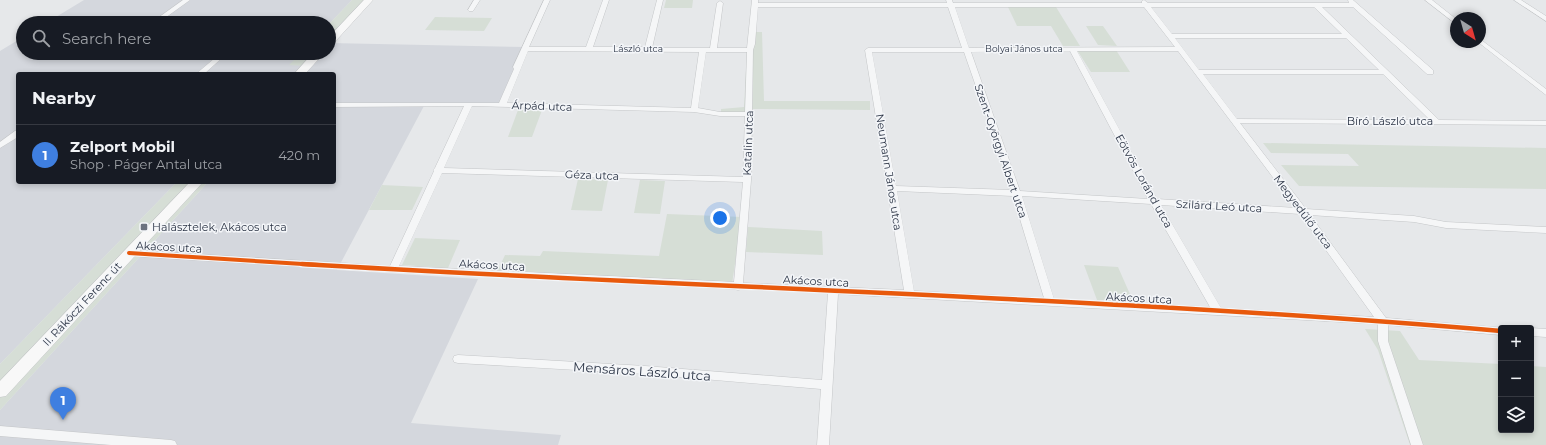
<!DOCTYPE html>
<html lang="en">
<head>
<meta charset="utf-8">
<style>
  :root { --surface:#171b24; --page:#20242c; --text:#f1f3f6; --muted:#9ea1a6; --line:#363941; --accent:#6c737f }
  body { margin:0; font-family:Montserrat,sans-serif; background:var(--page); color:var(--text) }
  .controls { position:absolute; right:12px; bottom:12px; display:grid; overflow:hidden; border-radius:4px; box-shadow:0 2px 6px #0003 }
  .controls button { width:36px; height:36px; display:grid; place-items:center; padding:0; border:0; border-bottom:1px solid var(--line); background:var(--surface); color:var(--text); font:20px sans-serif }
  .compass { position:absolute; left:1450px; top:12px; width:36px; height:36px; border-radius:50%; background:var(--surface); box-shadow:0 2px 6px #0003; rotate:143deg }
  .you { position:absolute; left:720px; top:218px; width:14px; height:14px; margin:-10px; border:3px solid #fff; border-radius:50%; background:#1a73e8; box-shadow:0 0 0 6px #1a73e833 }
  .badge { display:grid; place-items:center; width:26px; height:26px; border-radius:50%; background:var(--accent); color:#fff; font-size:13px; font-weight:700 }
  .pin { position:absolute; translate:-50% -33px; filter:drop-shadow(0 1px 2px #0008) }
  .pin::after { content:''; position:absolute; top:21px; width:14px; height:12px; background:inherit; clip-path:polygon(0 0,100% 0,50% 100%) }
  .list { margin:0; padding:0; list-style:none }
  h2 { display:flex; justify-content:space-between; align-items:center; height:52px; margin:0; padding:0 16px; font-size:17px }
  h2 small { font-size:13px; font-weight:400; color:var(--muted) }
  .list li { display:grid; grid-template-columns:26px 1fr auto; gap:12px; align-items:center; box-sizing:border-box; height:60px; padding:0 16px; border-top:1px solid var(--line) }
  .list b { display:block; font-size:15px; white-space:nowrap }
  .list p { margin:0; font-size:13px; white-space:nowrap; color:var(--muted) }
  .list em { font-size:13px; font-style:normal; color:var(--muted) }
  .icon { flex:none; width:22px; height:22px; fill:none; stroke:currentColor; stroke-width:2; stroke-linecap:round; stroke-linejoin:round }
  .map { position:relative; flex:none; width:1546px; height:445px; overflow:hidden }
  .search { position:absolute; background:var(--surface); box-shadow:0 2px 6px #0003; left:16px; top:16px; width:320px; height:44px; display:flex; align-items:center; gap:10px; box-sizing:border-box; padding:0 14px; border-radius:22px; color:var(--muted); font-size:15px }
  .panel { position:absolute; background:var(--surface); box-shadow:0 2px 6px #0003; left:16px; top:72px; width:320px; height:112px; border-radius:4px }
  .map>svg:first-child { display:block }
</style>
</head>
<body>
<div class="map">
<svg width="1546" height="445" viewBox="0 0 1546 445">
  <rect width="100%" height="100%" fill="#e6e8ea"/>
  <!-- built -->
  <path fill="#d4d7dd" d="M84 0H352L329 24 46 23Z
    M23 37V53H329V43L526 47 502 105 425 104 337 270 478 279 411 423 561 435 558 445H0V410L208 182H334V74H18V182H177L0 364V51Z"/>
  <!-- green -->
  <path fill="#d6ded6" d="M352 0H364L329 37V24Z
    M666 0H693L692 8H664Z
    M1008 7H1056L1080 46H1063L1051 26H1017Z
    M435 17 492 18 484 31 425 30Z
    M1086 26H1103L1117 46 1098 45Z
    M756 32H762L764 101H870V110L752 109 743 113 721 112V109L744 107 747 52Z
    M1077 50H1116L1130 72H1091Z
    M301 53H315L303 66 289 65Z
    M518 110H542L532 137H508Z
    M1263 143 1546 148V189L1299 186 1281 165 1359 166 1348 154 1271 153Z
    M578 179 608 180 602 211 571 210Z
    M640 180 665 181 660 214 634 213Z
    M177 182H208L0 410V364Z
    M382 185 423 187 412 210H369Z
    M667 214 742 217 732 284 498 270 505 255 540 256 543 251 659 256Z
    M748 227 822 231 823 255 746 252Z
    M415 238 460 240 448 268 402 265Z
    M1084 265 1118 267 1133 301 1097 300Z
    M1365 329 1400 331 1419 360 1501 364V430H1531V366L1546 367V445H1410L1378 350Z"/>
  <g fill="none" stroke-linecap="round" stroke-linejoin="round">
    <defs>
      <path id="minor" d="M183 0H190L158 23H151Z
        M474 0H480L473 11H469L468 10Z
        M544 0H550L529 47H586L603 0H609L593 47H645L657 0H663L652 48H710L717 3 720 1 723 3 717 48H747L752 0H758V3H947L946 0H952L953 3H1142V1L1144 0 1148 3H1349L1348 0H1353L1433 70V74H1427L1353 7H1322L1439 120 1546 121V125L1240 123 1306 209 1414 216 1446 222 1546 227V233L1446 228 1414 222 1310 215 1386 318 1504 328H1501V335L1388 325V341L1423 445H1411L1378 341V324L838 294 829 445H817L821 389 645 374 458 363 454 362 453 359 454 356 458 355 645 366 822 380 828 293 742 289 738 290 734 289 393 272 129 256 124 253 129 250 390 266 434 171 433 170 435 168 464 106 334 107V103H499L514 69 513 67ZM758 7H948L962 48H868L865 50 904 290 743 283 751 180 753 50 755 44ZM955 7H1144L1175 47 969 48ZM1151 7H1314L1342 34H1172ZM1175 38H1346L1379 70H1199ZM528 51 699 52 691 108 507 103ZM1070 51 1148 199 1020 191 971 52ZM1077 51H1178L1296 208 1157 199ZM706 52H747L745 112H720L698 108ZM872 52H964L1012 190 896 186ZM1203 74H1383L1430 120 1237 119ZM472 106 694 112 720 116H745L743 177 444 168ZM442 173 743 182 734 282 399 266ZM897 191 1013 196 1044 298 914 291ZM1022 196 1151 204 1210 307 1054 299ZM1161 205 1300 214 1374 317 1221 308Z
        M1425 0H1432L1456 19V24Z
        M1514 0H1521L1546 16V21Z
        M1480 39 1546 89V95L1478 42H1480Z
        M166 53C177 53 217 51 224 56L204 74H196L215 58 169 55Z
        M15 131H18V137L0 148V142Z
        M1531 328 1546 329V337L1531 336Z
        M0 426 171 440 175 441 177 445H111L0 436Z"/>
      <path id="secondary" d="M364 0H373L332 45 329 46V37Z
        M313 53H324L305 74H294Z
        M190 182H203L6 396 0 397V381Z"/>
    </defs>
    <!-- minor casing -->
    <use href="#minor" stroke="#c4c6c8" stroke-width="1"/>
    <!-- secondary casing -->
    <use href="#secondary" stroke="#c4c6c8" stroke-width="1"/>
    <!-- minor -->
    <use href="#minor" fill="#f5f6f7" fill-rule="evenodd"/>
    <!-- secondary -->
    <use href="#secondary" fill="#f8f8f8" fill-rule="evenodd"/>
    <defs>
      <path id="cycleway-far1" d="M129 253 319 265"/>
      <path id="cycleway" d="M302 264C702 288 1102 297 1501 331"/>
    </defs>
    <!-- cycleway-far1 casing -->
    <use href="#cycleway-far1" stroke="#f4f6f9" stroke-width="6"/>
    <!-- cycleway casing -->
    <use href="#cycleway" stroke="#f4f6f9" stroke-width="7"/>
    <!-- cycleway-far1 -->
    <use href="#cycleway-far1" stroke="#e8590c" stroke-width="4"/>
    <!-- cycleway -->
    <use href="#cycleway" stroke="#e8590c" stroke-width="4.5"/>
  </g>
  <!-- markers -->
  <rect fill="#6c737f" stroke="#f4f6f9" stroke-width="1.5" x="140" y="223" width="8" height="8" rx="2"/>
  <g text-anchor="middle" stroke-width="3" stroke-linejoin="round" paint-order="stroke">
    <!-- far-street labels -->
    <g font-size="9" fill="#2b3445" stroke="#f4f6f9">
      <text x="638" y="52">László utca</text>
      <text x="1024" y="52">Bolyai János utca</text>
    </g>
    <!-- street labels -->
    <g font-size="11" fill="#2b3445" stroke="#f4f6f9">
      <text transform="translate(542 106) rotate(2)" y="4">Árpád utca</text>
      <text x="1390" y="125">Bíró László utca</text>
      <text transform="translate(748 143) rotate(-88)" y="4">Katalin utca</text>
      <text transform="translate(1001 151) rotate(71)" y="4">Szent-Györgyi Albert utca</text>
      <text transform="translate(889 172) rotate(81)" y="4">Neumann János utca</text>
      <text transform="translate(592 175) rotate(2)" y="4">Géza utca</text>
      <text transform="translate(1144 181) rotate(61)" y="4">Eötvös Loránd utca</text>
      <text transform="translate(1219 206) rotate(3)" y="4">Szilárd Leó utca</text>
      <text transform="translate(1303 212) rotate(53)" y="4">Megyedűlő utca</text>
      <text transform="translate(169 247) rotate(3)" y="4">Akácos utca</text>
      <text transform="translate(492 265) rotate(3)" y="4">Akácos utca</text>
      <text transform="translate(816 281) rotate(3)" y="4">Akácos utca</text>
      <text transform="translate(1139 298) rotate(3)" y="4">Akácos utca</text>
      <text transform="translate(82 304) rotate(-47)" y="4">II. Rákóczi Ferenc út</text>
    </g>
    <!-- poi labels -->
    <g font-size="11" fill="#2b3445" stroke="#f4f6f9" text-anchor="start">
      <text x="152" y="231">Halásztelek, Akácos utca</text>
    </g>
    <!-- near-street labels -->
    <g font-size="13" fill="#2b3445" stroke="#f4f6f9">
      <text transform="translate(642 371) rotate(4)" y="5">Mensáros László utca</text>
    </g>
  </g>
</svg>
<div class="controls">
<button>+</button>
<button>−</button>
<button><svg class="icon" aria-label="layers" viewBox="0 0 24 24"><path d="M12 4l9 5-9 5-9-5zM3 14l9 5 9-5"/></svg></button>
</div>
<svg class="compass" viewBox="-18 -18 36 36"><path d="M0-13l5 13h-10z" fill="#e53935"/><path d="M0 13l5-13h-10z" fill="#9ea1a6"/></svg>
<div class="you"></div>
<div class="pin badge" style="left:63px;top:420px;background:#3f7fe0">1</div>
<div class="search"><svg class="icon" aria-label="search" viewBox="0 0 24 24"><circle cx="10" cy="10" r="6"/><path d="M15 15l6 6"/></svg>Search here</div>
<section class="panel">
<h2>Nearby<small></small></h2>
<ul class="list">
<li><span class="badge" style="background:#3f7fe0">1</span><div><b>Zelport Mobil</b><p>Shop · Páger Antal utca</p></div><em>420 m</em></li>
</ul>
</section>
</div>
</body>
</html>
